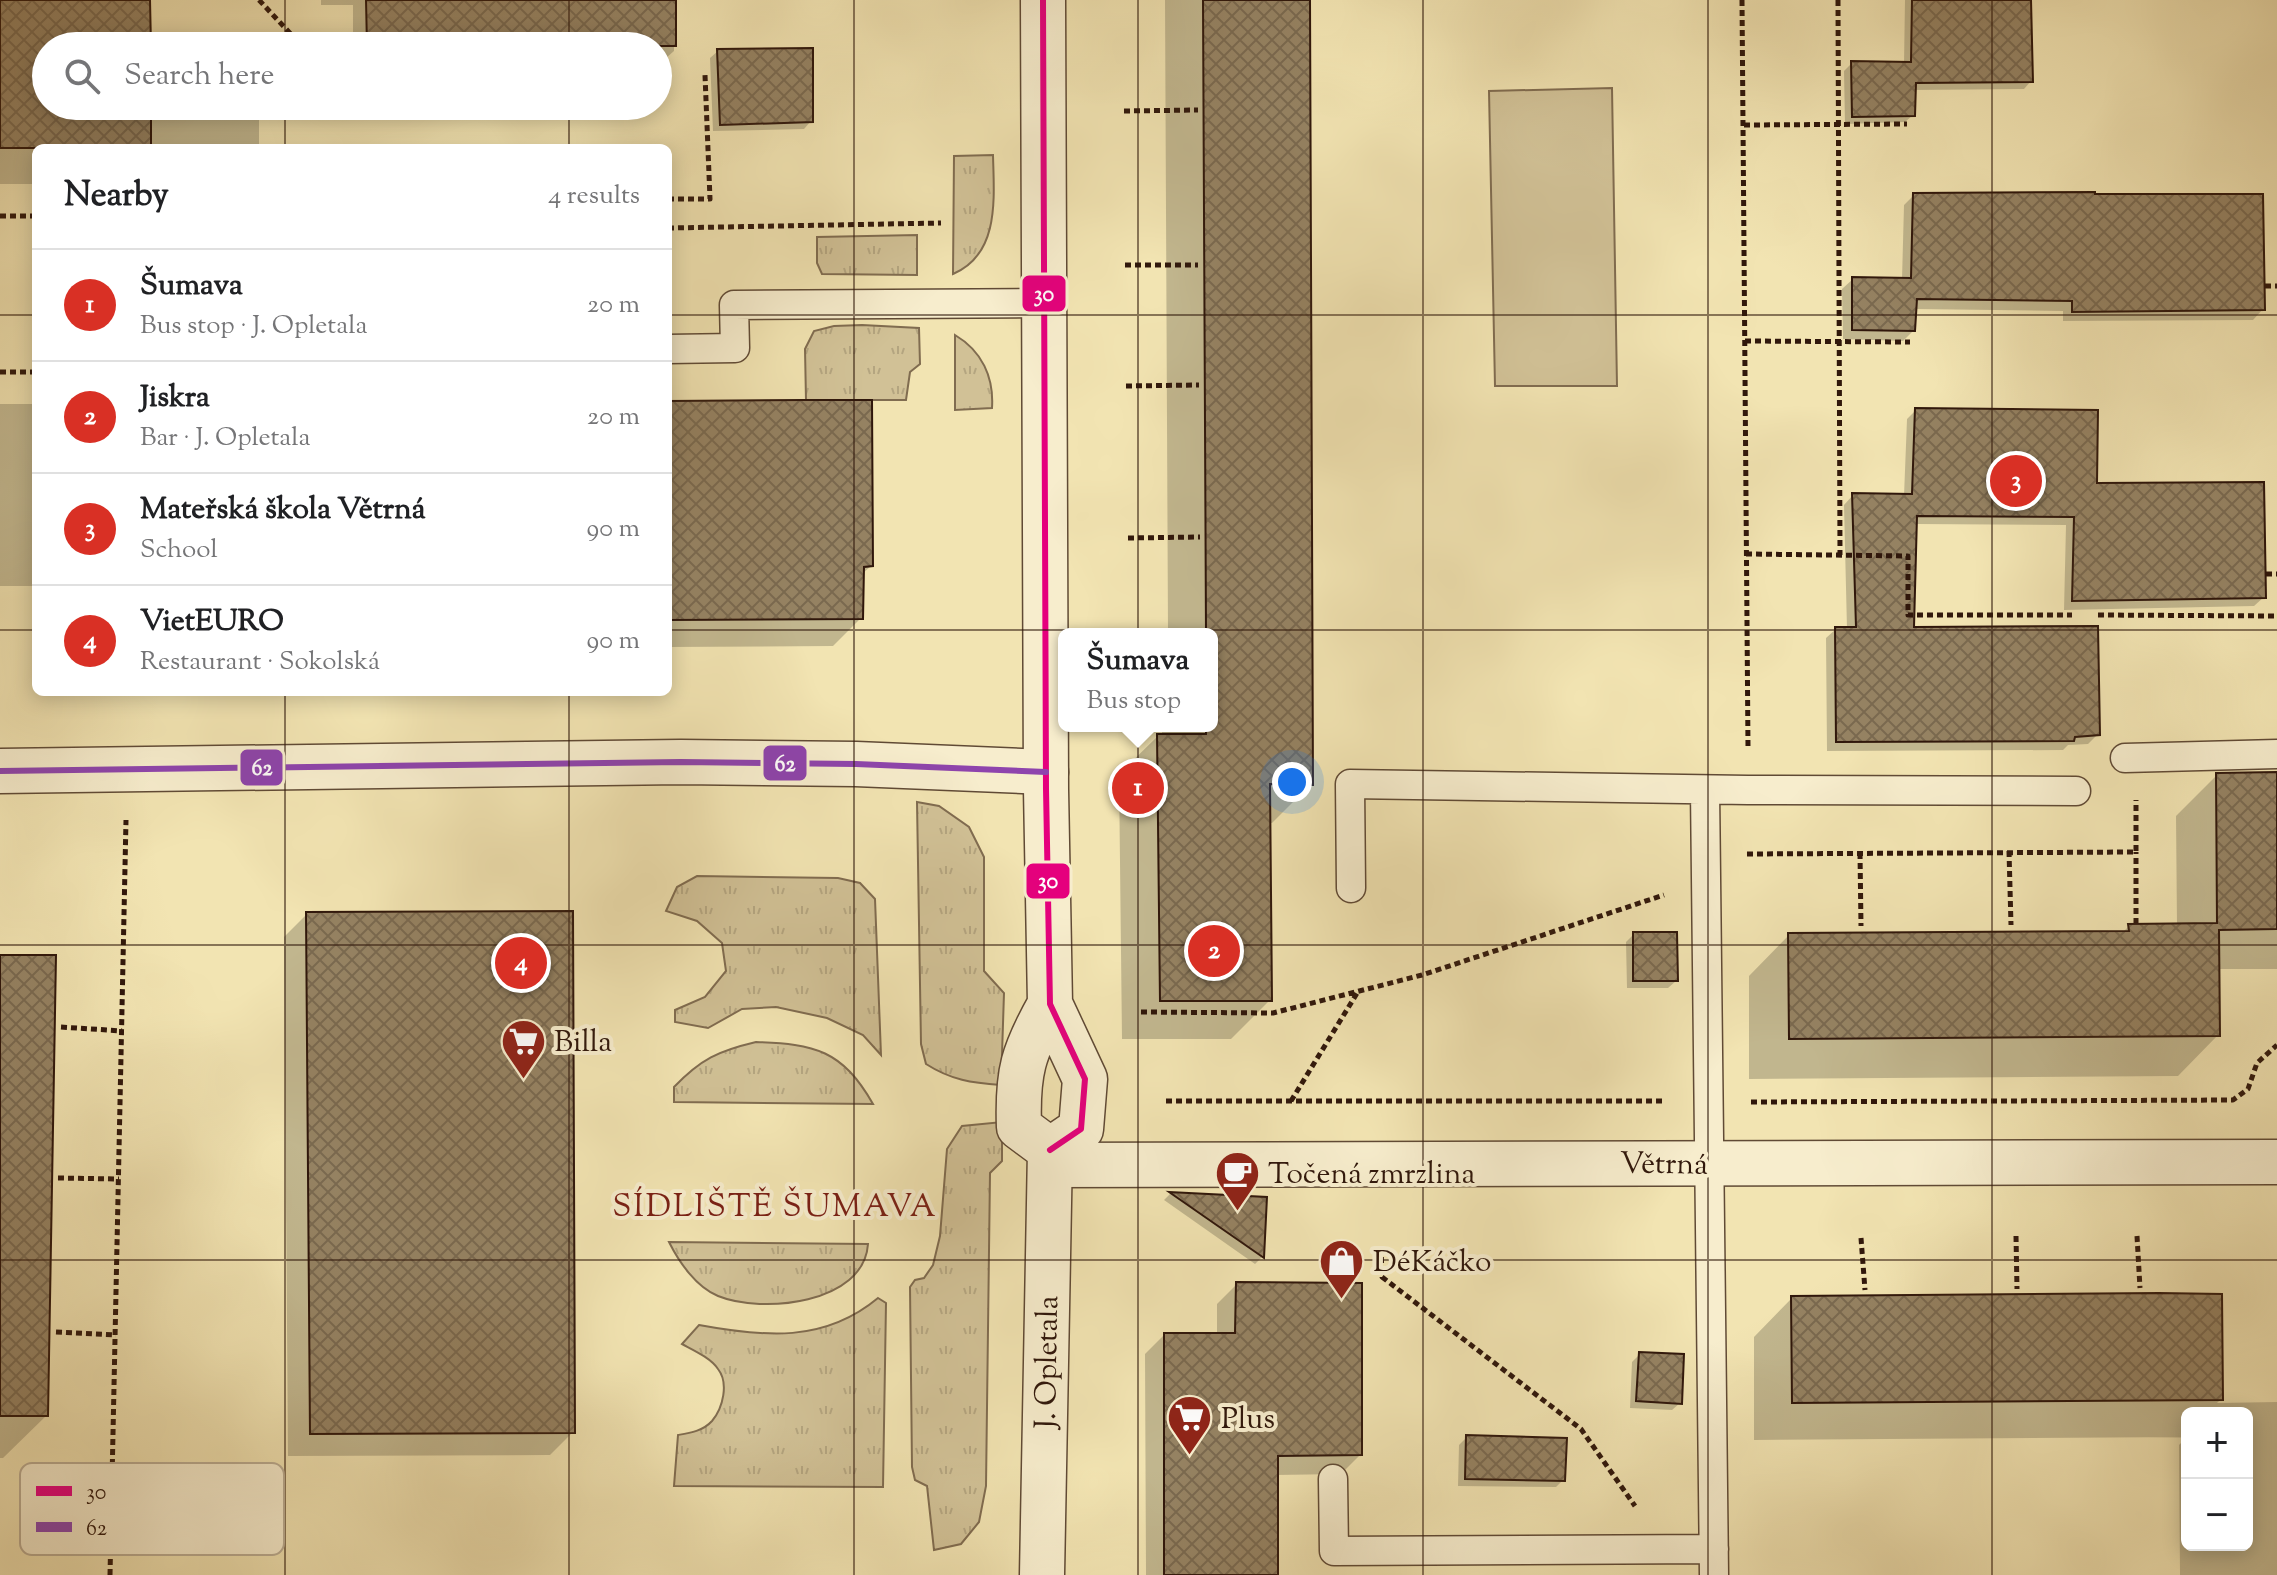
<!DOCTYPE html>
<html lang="en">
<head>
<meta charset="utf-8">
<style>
  :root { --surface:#fff; --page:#f2f2f2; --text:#202124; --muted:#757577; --line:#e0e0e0; --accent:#d93025 }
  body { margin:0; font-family:"Sorts Mill Goudy",serif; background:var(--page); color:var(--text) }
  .controls { position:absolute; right:24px; bottom:24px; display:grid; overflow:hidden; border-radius:12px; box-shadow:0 4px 20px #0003 }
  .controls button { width:72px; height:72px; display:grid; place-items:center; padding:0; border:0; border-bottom:2px solid var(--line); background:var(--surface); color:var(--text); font:40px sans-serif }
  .you { position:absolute; left:1292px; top:782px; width:28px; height:28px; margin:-20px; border:6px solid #fff; border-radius:50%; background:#1a73e8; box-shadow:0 0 0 12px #1a73e833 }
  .badge { display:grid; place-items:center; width:52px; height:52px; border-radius:50%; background:var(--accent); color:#fff; font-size:26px; font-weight:700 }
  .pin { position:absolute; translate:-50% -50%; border:4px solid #fff; box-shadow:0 2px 8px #0006 }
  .popup { position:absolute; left:1058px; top:628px; width:160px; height:104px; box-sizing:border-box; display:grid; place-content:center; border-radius:12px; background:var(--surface); filter:drop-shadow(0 2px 6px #0005); font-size:26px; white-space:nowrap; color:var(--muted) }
  .popup b { font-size:30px; color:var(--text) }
  .popup::after { content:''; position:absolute; left:50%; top:100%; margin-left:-16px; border:16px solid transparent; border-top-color:var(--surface) }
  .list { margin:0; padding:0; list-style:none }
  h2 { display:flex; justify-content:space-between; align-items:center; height:104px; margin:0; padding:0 32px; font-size:34px }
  h2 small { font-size:26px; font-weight:400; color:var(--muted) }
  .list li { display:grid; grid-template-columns:52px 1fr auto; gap:24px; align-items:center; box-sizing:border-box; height:112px; padding:0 32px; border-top:2px solid var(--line) }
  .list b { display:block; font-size:30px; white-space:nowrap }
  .list p { margin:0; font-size:26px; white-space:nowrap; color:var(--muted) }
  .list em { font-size:26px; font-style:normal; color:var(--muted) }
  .icon { flex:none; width:44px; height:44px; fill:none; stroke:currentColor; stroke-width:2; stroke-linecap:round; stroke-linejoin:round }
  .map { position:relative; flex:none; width:2277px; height:1575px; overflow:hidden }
  .search { position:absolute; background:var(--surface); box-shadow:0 4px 20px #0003; left:32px; top:32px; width:640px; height:88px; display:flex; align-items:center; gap:20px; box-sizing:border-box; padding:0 28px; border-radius:44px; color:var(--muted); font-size:30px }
  .panel { position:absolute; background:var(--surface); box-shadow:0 4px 20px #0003; left:32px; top:144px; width:640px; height:552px; border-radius:12px }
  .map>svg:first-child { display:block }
</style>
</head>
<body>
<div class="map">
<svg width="2277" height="1575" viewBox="0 0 2277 1575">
  <defs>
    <pattern id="grass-tufts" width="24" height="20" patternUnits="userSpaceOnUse" patternTransform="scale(2)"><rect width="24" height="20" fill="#d1c196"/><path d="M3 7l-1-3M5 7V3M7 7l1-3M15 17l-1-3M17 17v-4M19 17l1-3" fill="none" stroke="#b4a580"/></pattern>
    <pattern id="building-cross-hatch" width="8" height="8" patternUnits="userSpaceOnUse" patternTransform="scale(2)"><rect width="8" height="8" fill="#958262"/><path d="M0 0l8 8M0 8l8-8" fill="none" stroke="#7a694f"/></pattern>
  </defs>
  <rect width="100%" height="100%" fill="#f2e4b2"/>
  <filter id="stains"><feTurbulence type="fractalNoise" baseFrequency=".0025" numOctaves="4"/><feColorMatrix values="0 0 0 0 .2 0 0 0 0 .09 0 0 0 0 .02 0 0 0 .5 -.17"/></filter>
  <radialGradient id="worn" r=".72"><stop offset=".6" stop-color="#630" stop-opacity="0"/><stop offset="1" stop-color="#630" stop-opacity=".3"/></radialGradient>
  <!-- grass -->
  <path fill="url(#grass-tufts)" stroke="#806c50" stroke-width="2" d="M993 155C994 198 1000 254 953 274L954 156Z
    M917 235V275L822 274 817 263V237Z
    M862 325 919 328 920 364 910 372 906 400H806L805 349 814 331 834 326Z
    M955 335C982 351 994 377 992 408L955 410Z
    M917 802 939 806 969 827 984 857V971L1004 993 1001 1085C972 1083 951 1080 926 1064L921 1044Z
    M697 876 838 878 860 883 875 899 881 1055 863 1035 827 1018 776 1007 742 1009 708 1028 675 1022V1010L705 997 726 971 722 943 697 921 666 911 677 887Z
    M756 1042C815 1044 842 1050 873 1104L674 1102V1087C701 1059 718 1051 756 1042Z
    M1002 1122V1161L990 1173 986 1486 979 1522 961 1544 934 1550 927 1486 915 1480 912 1467 910 1287 915 1280 924 1278 933 1265 940 1236 947 1149 962 1126Z
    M669 1242 868 1244C864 1304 762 1314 718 1296 696 1287 679 1262 669 1242Z
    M878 1298 886 1303 883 1487 674 1486 678 1435C690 1433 703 1431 712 1421 723 1408 729 1383 718 1369 711 1358 693 1350 682 1344L699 1325C764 1337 824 1343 878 1298Z"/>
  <!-- pitch -->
  <path fill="#d1c196" stroke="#806c50" stroke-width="2" d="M1612 88 1617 386H1495L1489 91Z"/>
  <!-- shadow -->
  <path fill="#0003" fill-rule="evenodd" d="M0 0H149V46H46V106H259V148H36V184H0Z
    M321 0H674V51L658 65V46H353V5H321Z
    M1165 0H1307L1311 784 1272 823H1268L1270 1000 1231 1039H1122L1119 774 1158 736H1162V726H1212V634H1168Z
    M1905 0H2029L2031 81 2024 89 1914 90 1913 115 1905 122 1845 124 1844 71 1852 63 1904 64Z
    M718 51 811 121 804 129 713 131 710 58Z
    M1914 195 2263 309 2253 320 2063 321V311L1915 309 1914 330 1903 341 1843 339 1842 289 1853 279 1902 280 1904 205Z
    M668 403 871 566 862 574 861 618 833 646 668 647Z
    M0 404H36V586H0Z
    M1916 410 2095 485 2264 597 2254 606 2064 610 2066 525 1915 524 1912 629 2098 734 2088 744 2068 745 2063 750 1827 751 1826 638 1836 629H1847L1844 505 1853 495 1904 496 1907 419Z
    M2277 774V969H2218V1035L2178 1076 1749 1079V976L1789 935 2122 933 2129 926H2177L2176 816 2217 775Z
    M307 914 573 1432 550 1455 288 1456 284 937Z
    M1634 934 1676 981 1668 988H1627L1626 942Z
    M0 957 46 1416 3 1458H0Z
    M1170 1194 1265 1199 1262 1257 1255 1264 1164 1200Z
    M1237 1284 1360 1455 1341 1474 1276 1475V1575H1146L1145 1354 1164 1335H1217V1304Z
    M1792 1298 2221 1399 2217 1403 2277 1402V1575H2180L2179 1445 2187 1437 1754 1440V1337ZM2187 1413H2247V1545H2187Z
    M1640 1354 1680 1403 1672 1410 1630 1408 1632 1362Z
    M1467 1437 1563 1480 1556 1487 1458 1486 1459 1445Z"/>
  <!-- building -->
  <path fill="url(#building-cross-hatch)" stroke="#30170b" stroke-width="2" d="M0 0H150L151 46H46V106H151V148H0Z
    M366 0H676V46H367Z
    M1203 0H1310L1313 785 1270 784 1272 1001H1160L1157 734H1206V726H1212V634H1206Z
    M1912 0H2031L2033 82 1916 83 1915 116 1852 117 1851 61 1911 62Z
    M813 48V122L720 125 717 49Z
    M2095 192V194H2263L2265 310 2072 312V301L1917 299 1915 331 1852 330V277L1911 278 1913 193Z
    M806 400H872L873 566 864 567 863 619 668 620V401Z
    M1915 408 2098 410 2097 483 2264 482 2266 598 2072 601 2074 517 1917 516 1914 627 2098 626 2100 735 2075 737 2074 741 1836 742 1835 627H1856L1852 493 1912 494Z
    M2277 772V929L2219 930 2220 1036 1789 1039 1788 933 2129 931 2128 924 2217 923 2216 773Z
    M573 911 575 1433 310 1434 306 912Z
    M1633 932H1677L1678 981H1633Z
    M0 955H56L48 1416H0Z
    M1169 1192 1267 1197 1264 1258Z
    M1236 1282 1362 1283V1455L1278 1456V1575H1164V1333H1235Z
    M2159 1293 2222 1294 2223 1400 1792 1403 1791 1296Z
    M1639 1352 1684 1354 1682 1404 1636 1401Z
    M1466 1435 1567 1438 1565 1481 1465 1479Z"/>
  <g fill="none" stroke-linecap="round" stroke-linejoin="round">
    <defs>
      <path id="service" d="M668 349 735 348 734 305 1044 303
        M2125 758 2277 754
        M1705 790 1714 1575
        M1351 888 1350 784 1748 790 2076 791
        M1333 1479 1334 1551 1714 1549"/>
      <path id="minor" d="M0 771 681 762 856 764 1046 772
        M1051 1165 2277 1162"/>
      <path id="tertiary" d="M1043 0 1046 789 1050 1004 1085 1079 1081 1129 1050 1150
        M1050 1150 1019 1127C1017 1072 1023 1052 1050 1004
        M1042 1575 1050 1150"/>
    </defs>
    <!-- service casing -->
    <use href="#service" stroke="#604a35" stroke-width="31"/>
    <!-- minor casing -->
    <use href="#minor" stroke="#604a35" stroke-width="47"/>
    <!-- tertiary casing -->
    <use href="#tertiary" stroke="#604a35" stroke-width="47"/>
    <!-- path -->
    <path stroke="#30170b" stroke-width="5" stroke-dasharray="6 4" stroke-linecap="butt" d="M259 0 302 46
      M1742 0 1748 747
      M1838 0 1840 555
      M1124 111 1198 110
      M427 119V106
      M1744 125 1907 124
      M668 199H710L705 75
      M0 216H36
      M668 228 941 223
      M1125 265H1198
      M2265 286H2277
      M1745 341 1910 342
      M0 372H36
      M1126 386 1199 385
      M1128 538 1200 537
      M1746 554 1908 556V615H2072
      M2266 574H2277
      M2098 615 2277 616
      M2009 851 2011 925
      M1860 853 1861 926
      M1747 854 2136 852V800
      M2136 924V852
      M1141 1012 1273 1013 1422 975 1664 895
      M61 1027 122 1031
      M1166 1101H1665
      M1291 1101 1359 990
      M1751 1102 2233 1100 2248 1089 2257 1063 2277 1045
      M58 1178 119 1179
      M2016 1236 2017 1289
      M2137 1236 2140 1288
      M1861 1238 1865 1290
      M1381 1247 1382 1277 1581 1429 1635 1506
      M56 1332 116 1335
      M110 1575 126 820"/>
    <!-- service -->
    <use href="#service" stroke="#f7edcd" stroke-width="28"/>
    <!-- minor -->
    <use href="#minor" stroke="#f7edcd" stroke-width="44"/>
    <!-- tertiary -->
    <use href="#tertiary" stroke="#f7edcd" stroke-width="44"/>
    <defs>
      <path id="bus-1" d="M1043 0 1046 789 1050 1004 1085 1079 1081 1129 1050 1150"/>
      <path id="bus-2" d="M0 771 681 762 856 764 1046 772"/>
    </defs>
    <!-- bus-1 casing -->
    <use href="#bus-1" stroke="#f7edcd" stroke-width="12"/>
    <!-- bus-2 casing -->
    <use href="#bus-2" stroke="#f7edcd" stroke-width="12"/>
    <!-- bus-1 -->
    <use href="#bus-1" stroke="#e5007d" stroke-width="6"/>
    <!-- bus-2 -->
    <use href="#bus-2" stroke="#8e44ad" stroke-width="6"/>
  </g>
  <!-- grid -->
  <path fill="none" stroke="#30170b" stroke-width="2" stroke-opacity="0.55" d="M285 0V46M569 0V46M854 0V1575M1138 0V1575M1423 0V1575M1708 0V1575M1992 0V1575M285 106V148M569 106V148M0 315H36M668 315H2277M0 630H36M668 630H2277M285 692V1575M569 692V1575M0 945H2277M0 1260H2277"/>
  <!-- icons -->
  <defs>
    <symbol id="supermarket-pin" viewBox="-11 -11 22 30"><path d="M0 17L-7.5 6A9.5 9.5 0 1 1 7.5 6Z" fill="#8f2418" stroke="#f7edcd"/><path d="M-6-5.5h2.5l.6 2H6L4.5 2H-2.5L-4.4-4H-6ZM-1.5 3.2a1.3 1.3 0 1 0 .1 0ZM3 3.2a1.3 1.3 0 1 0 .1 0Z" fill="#fff"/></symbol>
    <symbol id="cafe-pin" viewBox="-11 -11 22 30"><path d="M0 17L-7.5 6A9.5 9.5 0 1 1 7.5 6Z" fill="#8f2418" stroke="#f7edcd"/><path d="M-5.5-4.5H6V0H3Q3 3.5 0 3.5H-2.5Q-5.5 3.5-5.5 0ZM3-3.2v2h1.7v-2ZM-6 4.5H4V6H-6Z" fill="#fff"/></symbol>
    <symbol id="shop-pin" viewBox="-11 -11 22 30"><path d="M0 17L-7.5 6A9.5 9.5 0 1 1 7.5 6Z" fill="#8f2418" stroke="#f7edcd"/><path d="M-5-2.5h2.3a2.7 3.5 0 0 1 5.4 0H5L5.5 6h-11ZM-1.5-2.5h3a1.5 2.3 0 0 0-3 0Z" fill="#fff"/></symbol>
  </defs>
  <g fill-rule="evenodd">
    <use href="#supermarket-pin" x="498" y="1016" width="51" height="69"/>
    <use href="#cafe-pin" x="1212" y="1148" width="51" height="69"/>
    <use href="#shop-pin" x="1316" y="1236" width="51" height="69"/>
    <use href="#supermarket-pin" x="1164" y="1392" width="51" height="69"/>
  </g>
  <g text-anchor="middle" stroke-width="8" stroke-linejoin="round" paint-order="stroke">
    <!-- poi labels -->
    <g font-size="30" fill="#30170b" stroke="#f7edcd" text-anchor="start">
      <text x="554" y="1051">Billa</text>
      <text x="1268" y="1183">Točená zmrzlina</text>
      <text x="1373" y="1271">DéKáčko</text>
      <text x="1221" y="1428">Plus</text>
    </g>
    <!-- street labels -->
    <g font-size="30" fill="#30170b" stroke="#f7edcd">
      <text transform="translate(1664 1163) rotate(1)" y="10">Větrná</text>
      <text transform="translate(1046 1362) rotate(-89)" y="10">J. Opletala</text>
    </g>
    <!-- neighbourhood labels -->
    <g font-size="32" letter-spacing="2" fill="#7a1f14" stroke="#f7edcd">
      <text x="775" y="1216">SÍDLIŠTĚ ŠUMAVA</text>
    </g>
  </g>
  <!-- legend -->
  <rect x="20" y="1463" width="264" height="92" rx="12" fill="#f7edcd" stroke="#bbad93" stroke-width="2"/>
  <rect x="36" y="1486" width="36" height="10" fill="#e5007d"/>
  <rect x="36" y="1522" width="36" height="10" fill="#8e44ad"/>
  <g font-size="22" fill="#30170b">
    <text x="86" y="1499">30</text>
    <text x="86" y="1535">62</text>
  </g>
  <g stroke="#f7edcd" stroke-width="3">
    <rect x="1021" y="274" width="46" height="39" rx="8" fill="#e5007d"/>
    <rect x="762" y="744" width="46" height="38" rx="8" fill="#8e44ad"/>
    <rect x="239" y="748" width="45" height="39" rx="8" fill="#8e44ad"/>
    <rect x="1025" y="862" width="46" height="38" rx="8" fill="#e5007d"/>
  </g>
  <g font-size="22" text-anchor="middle" font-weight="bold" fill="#fff">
    <text x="1044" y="301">30</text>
    <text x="785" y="771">62</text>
    <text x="262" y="775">62</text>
    <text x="1048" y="888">30</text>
  </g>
  <rect width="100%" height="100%" filter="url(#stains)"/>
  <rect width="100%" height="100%" fill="url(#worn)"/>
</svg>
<div class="controls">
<button>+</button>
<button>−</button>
</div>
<div class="you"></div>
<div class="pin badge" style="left:1138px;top:788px">1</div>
<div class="popup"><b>Šumava</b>Bus stop</div>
<div class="pin badge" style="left:1214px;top:951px">2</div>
<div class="pin badge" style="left:2016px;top:481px">3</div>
<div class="pin badge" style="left:521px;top:963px">4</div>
<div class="search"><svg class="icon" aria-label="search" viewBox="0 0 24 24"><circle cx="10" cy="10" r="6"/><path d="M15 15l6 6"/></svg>Search here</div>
<section class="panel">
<h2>Nearby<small>4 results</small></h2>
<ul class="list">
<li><span class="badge">1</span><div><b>Šumava</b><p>Bus stop · J. Opletala</p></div><em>20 m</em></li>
<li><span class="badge">2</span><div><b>Jiskra</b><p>Bar · J. Opletala</p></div><em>20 m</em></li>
<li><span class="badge">3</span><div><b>Mateřská škola Větrná</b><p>School</p></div><em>90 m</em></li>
<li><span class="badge">4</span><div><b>VietEURO</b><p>Restaurant · Sokolská</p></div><em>90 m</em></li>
</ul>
</section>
</div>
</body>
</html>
